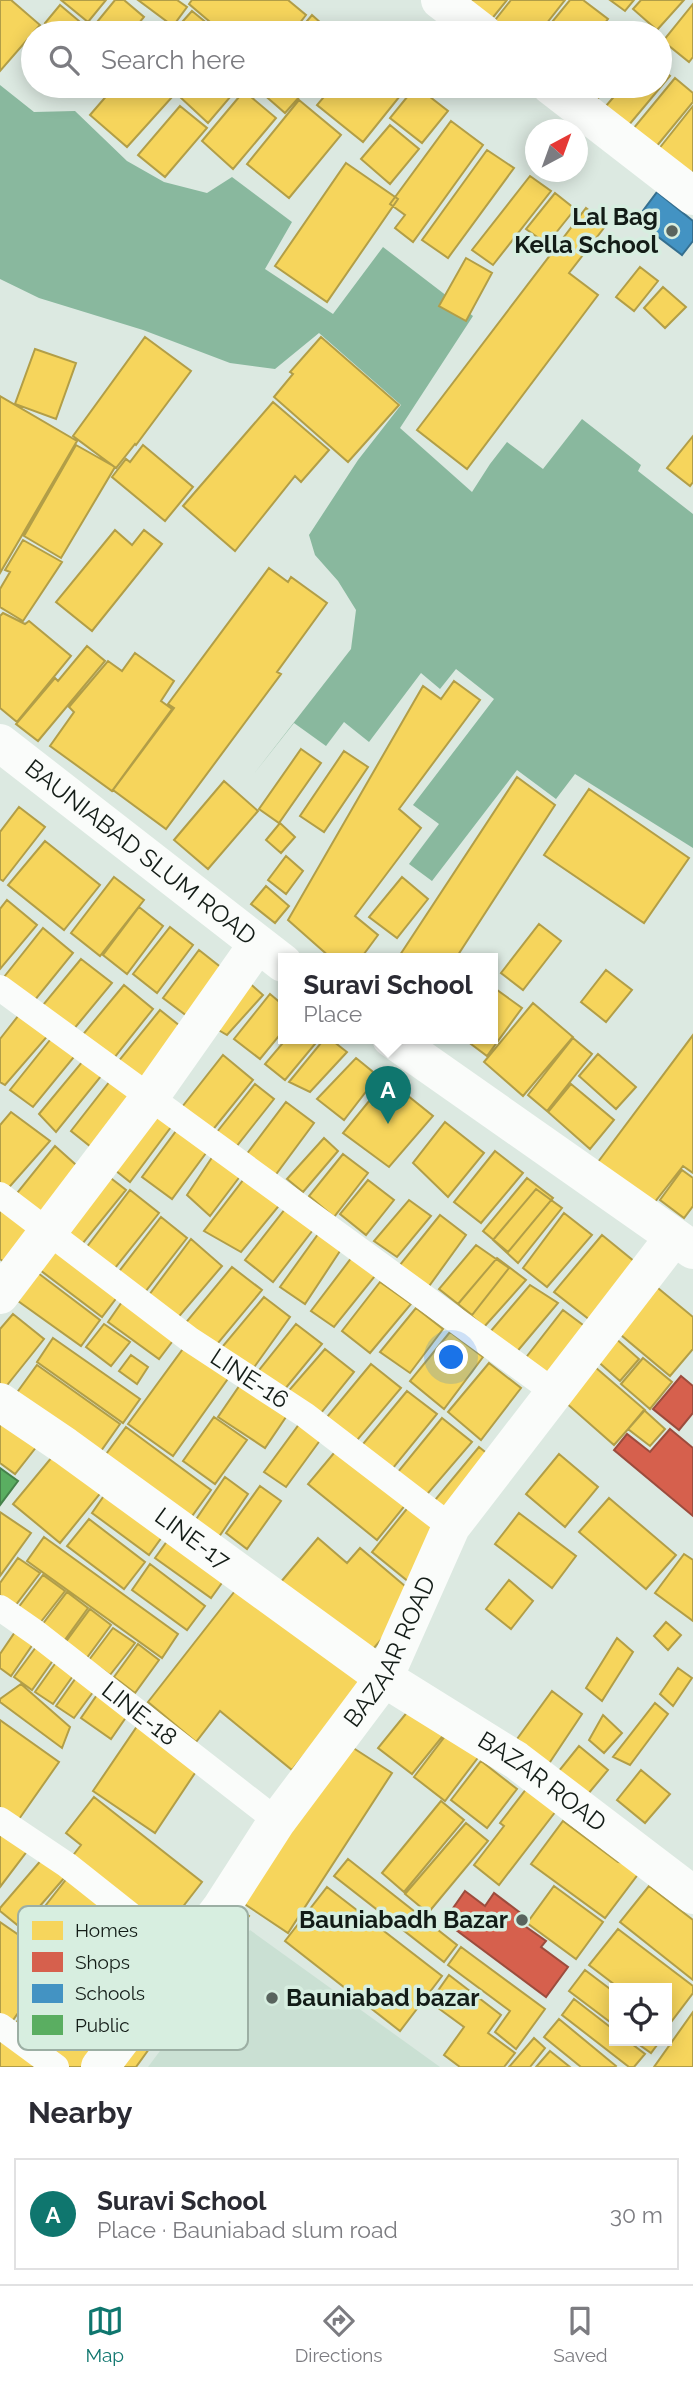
<!DOCTYPE html>
<html lang="en">
<head>
<meta charset="utf-8">
<style>
  :root { --surface:#fff; --page:#f2f2f3; --text:#2b2b33; --muted:#7c7c81; --line:#e1e1e2; --accent:#0f766e }
  body { margin:0; font-family:Raleway,sans-serif; background:var(--page); color:var(--text) }
  .controls { position:absolute; right:21px; bottom:21px; display:grid; overflow:hidden; border-radius:0px; box-shadow:0 4px 18px #0003 }
  .controls button { width:63px; height:63px; display:grid; place-items:center; padding:0; border:0; border-bottom:2px solid var(--line); background:var(--surface); color:var(--text); font:35px sans-serif }
  .compass { position:absolute; left:525px; top:119px; width:63px; height:63px; border-radius:50%; background:var(--surface); box-shadow:0 4px 18px #0003; rotate:41deg }
  .you { position:absolute; left:452px; top:1358px; width:24px; height:24px; margin:-18px; border:5px solid #fff; border-radius:50%; background:#1a73e8; box-shadow:0 0 0 10px #1a73e833 }
  .badge { display:grid; place-items:center; width:46px; height:46px; border-radius:50%; background:var(--accent); color:#fff; font-size:23px; font-weight:700 }
  .pin { position:absolute; translate:-50% -58px; filter:drop-shadow(0 2px 4px #0008) }
  .pin::after { content:''; position:absolute; top:37px; width:24px; height:21px; background:inherit; clip-path:polygon(0 0,100% 0,50% 100%) }
  .popup { position:absolute; left:278px; top:953px; width:220px; height:91px; box-sizing:border-box; display:grid; place-content:center; border-radius:0px; background:var(--surface); filter:drop-shadow(0 2px 5px #0005); font-size:23px; white-space:nowrap; color:var(--muted) }
  .popup b { font-size:26px; color:var(--text) }
  .popup::after { content:''; position:absolute; left:50%; top:100%; margin-left:-14px; border:14px solid transparent; border-top-color:var(--surface) }
  .list { margin:0; padding:0; list-style:none }
  h2 { display:flex; justify-content:space-between; align-items:center; height:91px; margin:0; padding:0 28px; font-size:30px }
  h2 small { font-size:23px; font-weight:400; color:var(--muted) }
  .list li { display:grid; grid-template-columns:46px 1fr auto; gap:21px; align-items:center; box-sizing:border-box; height:112px; margin:0 14px 14px; padding:0 14px; border:2px solid var(--line); border-radius:0px }
  .list b { display:block; font-size:26px; white-space:nowrap }
  .list p { margin:0; font-size:23px; white-space:nowrap; color:var(--muted) }
  .list em { font-size:23px; font-style:normal; color:var(--muted) }
  .icon { flex:none; width:38px; height:38px; fill:none; stroke:currentColor; stroke-width:2; stroke-linecap:round; stroke-linejoin:round }
  .map { position:relative; flex:none; width:693px; height:2067px; overflow:hidden }
  .search { position:absolute; background:var(--surface); box-shadow:0 4px 18px #0003; left:21px; right:21px; top:21px; height:77px; display:flex; align-items:center; gap:18px; box-sizing:border-box; padding:0 24px; border-radius:38px; color:var(--muted); font-size:26px }
  .sheet { height:217px; background:var(--surface) }
  nav { display:flex; justify-content:space-around; align-items:center; box-sizing:border-box; height:98px; border-top:2px solid var(--line); background:var(--surface); font-size:19px; color:var(--muted) }
  nav a { display:grid; justify-items:center; gap:4px }
  nav .on { color:var(--accent) }
  .map>svg:first-child { display:block }
</style>
</head>
<body>
<div class="map">
<svg width="693" height="2067" viewBox="0 0 693 2067">
  <rect width="100%" height="100%" fill="#dce9e1"/>
  <!-- built -->
  <path fill="#cae0d3" d="M250 1930 440 2067H148Z"/>
  <!-- water -->
  <path fill="#89b89e" d="M0 85 34 112 75 111 127 161 164 182 207 193 232 177 292 222 265 269 333 314 383 247 473 316 400 428 472 492 490 464 507 442 543 469 582 419 641 465 638 471 693 514V848L575 774 556 799 517 770 432 881 409 864 439 824 413 805 494 699 456 669 440 689 421 673 369 742 344 722 326 746 294 723 253 775 351 649 356 610 338 581 315 555 309 535 358 460 401 405 319 333 275 369 230 363 143 330 39 298 0 279Z"/>
  <!-- homes -->
  <path fill="#f6d55c" stroke="#b29e47" stroke-width="2" d="M0 0H11L40 25 0 71Z
    M61 0H106L88 22Z
    M115 0H124L144 17 131 33H88Z
    M138 0H177L187 7 173 26Z
    M192 0H288L306 15 292 33H223L189 4Z
    M453 0H507L486 26Z
    M511 0H565L539 33H494L488 29Z
    M570 0H583L608 19 597 33H543Z
    M610 0H634L625 11Z
    M641 0H684L657 30 633 9Z
    M693 4V57L689 62 663 41Z
    M60 5 85 26 79 33H58L45 23Z
    M192 11 219 33H177L174 31Z
    M312 15 332 33H297Z
    M660 68 670 76 623 132 600 113 623 86H660Z
    M675 78 693 93V102L651 153 628 135Z
    M115 86H182L127 147 90 115Z
    M190 86H233L237 89 208 123 180 97Z
    M254 86H309L285 113Z
    M333 86H408L363 142 317 105Z
    M416 86 448 111 422 143 390 118Z
    M570 86H608L591 107Z
    M244 91 276 118 233 169 202 141Z
    M299 100 341 135 289 198 247 164Z
    M180 106 207 128 165 177 138 155Z
    M693 106V172L686 181 654 155Z
    M451 121 483 145 413 242 395 228 405 215 390 204Z
    M390 125 419 149 390 184 361 159Z
    M487 150 514 168 448 258 422 240Z
    M346 163 398 199 327 302 275 266Z
    M530 176 551 191 493 265 472 250Z
    M555 193 575 209 547 244 526 229Z
    M586 208 607 224 569 273 598 295 467 469 417 430Z
    M466 258 492 273 466 321 439 306Z
    M640 267 658 281 634 311 616 297Z
    M663 287 686 307 665 328 644 308Z
    M145 337 191 371 136 445 135 444 116 468 73 436Z
    M321 337 399 405 348 462 274 397 293 374 290 372Z
    M35 349 76 363 56 419 15 404Z
    M0 396 77 441 0 573Z
    M273 402 329 450 301 482 295 476 235 551 183 506Z
    M693 436V482L690 486 667 468Z
    M76 445 115 467 61 558 24 536Z
    M143 445 193 487 165 521 112 477 126 459 130 462Z
    M115 530 132 545 144 530 162 544 92 631 56 602Z
    M23 540 62 562 23 621 0 607V589L10 572 5 570Z
    M269 568 288 582 291 577 327 603 277 672 281 674 166 829 113 790 174 708 168 704Z
    M3 613 25 624 29 621 71 656 17 722 0 708V616Z
    M87 646 105 661 38 741 16 724 55 678 58 681Z
    M135 653 174 681 161 701 172 709 112 791 50 746 74 712 69 707 108 661 122 671Z
    M454 681 480 700 399 809 421 828 355 916 378 935 361 958H331L288 920 423 686 441 699Z
    M301 749 321 763 279 823 259 809Z
    M344 751 368 767 324 832 300 816Z
    M517 777 555 805 456 958H398Z
    M224 781 258 811 208 869 174 840Z
    M589 789 689 858 644 923 544 855Z
    M19 807 45 827 3 881 0 879V832Z
    M280 823 295 837 281 853 266 840Z
    M45 841 100 885 64 930 8 885Z
    M286 856 303 871 286 894 268 880Z
    M114 877 144 900 100 956 71 933Z
    M402 877 428 899 397 938 369 917Z
    M266 886 289 906 275 923 251 904Z
    M7 900 37 925 0 969V909Z
    M139 907 163 926 127 974 103 955Z
    M539 924 561 941 523 990 501 973Z
    M170 927 193 945 157 993 133 974Z
    M43 928 73 953 30 1006 0 982Z
    M199 950 223 969 187 1016 163 998Z
    M81 959 112 983 68 1036 38 1011Z
    M606 970 632 990 606 1022 581 1002Z
    M246 980 263 995 227 1035 210 1025Z
    M124 985 153 1009 110 1063 80 1038Z
    M493 987 522 1008 487 1056 463 1038H493Z
    M270 994 283 1005V1031L260 1059 234 1039Z
    M533 1003 573 1037 523 1096 484 1062Z
    M160 1010 190 1034 147 1087 117 1063Z
    M22 1011 51 1032 5 1085 0 1082V1039Z
    M54 1035 78 1052 33 1107 10 1090Z
    M693 1035V1173L683 1166 654 1203 598 1162Z
    M287 1038H320L285 1080 265 1064Z
    M325 1038H329L347 1052 310 1092 289 1082Z
    M573 1038 592 1054 547 1111 528 1095Z
    M598 1054 636 1087 616 1109 579 1076Z
    M223 1055 253 1080 211 1132 182 1107Z
    M87 1056 106 1070 56 1132 39 1114Z
    M356 1058 378 1076 344 1120 317 1099Z
    M114 1076 139 1096 96 1151 71 1131Z
    M387 1079 433 1116 389 1167 343 1133Z
    M255 1084 274 1099 236 1147 217 1132Z
    M571 1084 614 1120 590 1149 548 1112Z
    M286 1102 314 1123 274 1177 246 1155Z
    M153 1108 174 1123 130 1182 110 1166Z
    M11 1112 50 1141 4 1193 0 1189V1125Z
    M445 1122 484 1153 448 1197 413 1163Z
    M179 1127 209 1149 172 1199 142 1177Z
    M324 1138 338 1151 303 1192 287 1179Z
    M55 1146 85 1173 47 1224 13 1198Z
    M495 1151 523 1173 481 1223 454 1202Z
    M215 1153 241 1175 210 1216 187 1195Z
    M343 1154 368 1173 334 1217 309 1196Z
    M682 1170 693 1178V1206L684 1218 660 1200Z
    M103 1172 126 1190 79 1248 56 1232Z
    M247 1175 282 1202 241 1252 204 1231Z
    M527 1178 553 1198 508 1252 483 1231Z
    M368 1180 394 1200 366 1235 340 1214Z
    M536 1189 562 1208 518 1263 493 1240Z
    M130 1190 159 1213 111 1273 83 1252Z
    M409 1200 431 1216 397 1257 374 1241Z
    M289 1204 316 1226 273 1282 245 1260Z
    M0 1206 29 1230 4 1262 0 1259Z
    M564 1213 592 1235 547 1287 523 1268Z
    M440 1215 466 1235 427 1289 399 1266Z
    M161 1217 187 1238 142 1296 117 1274Z
    M321 1230 342 1248 305 1304 280 1287Z
    M602 1235 635 1262 590 1320 554 1292Z
    M191 1239 222 1266 176 1320 146 1299Z
    M476 1245 509 1268 472 1315 439 1289Z
    M56 1250 118 1296 102 1317 40 1270Z
    M352 1257 375 1276 334 1327 311 1311Z
    M497 1258 526 1280 484 1327 458 1304Z
    M232 1267 262 1290 214 1348 183 1326Z
    M38 1273 100 1320 81 1346 18 1301Z
    M647 1279 693 1317V1349L670 1376 609 1325Z
    M380 1282 411 1304 370 1353 342 1331Z
    M530 1285 558 1303 515 1354 490 1332Z
    M264 1297 290 1317 250 1373 218 1352Z
    M124 1299 175 1338 159 1359 108 1322Z
    M416 1308 443 1329 410 1373 380 1352Z
    M563 1310 591 1331 550 1381 524 1360Z
    M13 1314 44 1339 0 1394V1329Z
    M104 1324 130 1342 111 1366 86 1347Z
    M296 1324 322 1344 280 1395 256 1374Z
    M450 1332 483 1357 444 1409 410 1381Z
    M614 1337 639 1359 620 1381 595 1359Z
    M53 1338 140 1399 123 1423 37 1362Z
    M188 1342 232 1373 173 1456 128 1424Z
    M325 1349 354 1372 317 1418 285 1395Z
    M131 1355 148 1367 137 1384 119 1371Z
    M643 1358 672 1382 650 1409 621 1384Z
    M489 1363 521 1388 481 1440 448 1412Z
    M371 1364 401 1388 353 1445 322 1423Z
    M37 1365 120 1424 96 1458 13 1398Z
    M595 1367 645 1410 614 1445 565 1402Z
    M242 1382 288 1414 265 1448 218 1417Z
    M407 1391 437 1414 389 1473 358 1450Z
    M644 1410 665 1429 650 1446 628 1429Z
    M0 1411 41 1441 15 1474 0 1463Z
    M214 1417 247 1440 215 1484 183 1461Z
    M442 1418 472 1442 423 1499 393 1478Z
    M300 1423 321 1439 286 1487 264 1472Z
    M126 1427 211 1490 187 1523 101 1461Z
    M339 1447 407 1503 377 1540 308 1484Z
    M479 1447 509 1471 460 1528 430 1506Z
    M57 1451 103 1490 60 1543 13 1504Z
    M559 1454 598 1487 565 1527 526 1494Z
    M225 1477 248 1494 210 1550 186 1534Z
    M260 1486 281 1501 247 1549 226 1533Z
    M110 1487 167 1530 149 1555 92 1513Z
    M609 1498 676 1555 646 1589 579 1532Z
    M410 1505 458 1545 420 1591 372 1552Z
    M0 1512 31 1533 0 1576Z
    M519 1513 576 1556 552 1588 495 1544Z
    M89 1519 145 1562 124 1589 67 1546Z
    M173 1533 229 1573 211 1598 155 1558Z
    M44 1537 178 1634 162 1658 27 1561Z
    M318 1538 347 1563 360 1548 418 1597 367 1656 280 1583Z
    M684 1554 693 1560V1621L655 1593Z
    M18 1558 40 1573 15 1606 0 1595V1583Z
    M150 1564 205 1606 187 1630 132 1590Z
    M43 1575 65 1591 40 1623 18 1608Z
    M509 1580 533 1601 511 1629 486 1609Z
    M238 1587 366 1679 292 1770 220 1711 196 1742 148 1702Z
    M67 1592 88 1608 64 1641 42 1625Z
    M90 1609 111 1625 86 1659 65 1643Z
    M666 1622 681 1635 668 1650 654 1636Z
    M113 1628 135 1643 110 1675 89 1660Z
    M15 1632 33 1644 11 1676 0 1668V1654Z
    M617 1638 633 1652 602 1701 586 1688Z
    M138 1644 159 1660 135 1693 114 1677Z
    M36 1647 54 1659 32 1690 14 1677Z
    M57 1661 75 1673 53 1704 35 1692Z
    M678 1668 692 1678 673 1706 660 1694Z
    M78 1675 96 1688 74 1718 56 1706Z
    M21 1684 70 1727 62 1748 0 1702V1699Z
    M552 1691 582 1714 548 1765 517 1739Z
    M99 1692 129 1713 111 1739 81 1718Z
    M655 1703 668 1714 630 1765 613 1757Z
    M413 1705 446 1732 412 1774 378 1748Z
    M603 1715 622 1733 604 1753 589 1740Z
    M0 1720 59 1762 17 1822 0 1811Z
    M140 1722 201 1764 155 1833 93 1791Z
    M449 1731 480 1755 445 1801 414 1777Z
    M344 1742 392 1773 288 1933 240 1901Z
    M579 1746 608 1770 583 1800 554 1777Z
    M481 1761 517 1789 487 1828 451 1800Z
    M641 1770 670 1794 645 1823 617 1800Z
    M527 1788 556 1811 499 1885 474 1865 504 1826 500 1823Z
    M94 1797 202 1882 164 1931 71 1858 81 1845 66 1833Z
    M441 1801 464 1820 404 1892 382 1873Z
    M563 1821 618 1862 645 1865 605 1918 531 1864Z
    M466 1823 488 1841 428 1913 405 1894Z
    M0 1827 31 1846 0 1887Z
    M43 1858 65 1877 21 1928 0 1911V1908Z
    M348 1859 457 1945 444 1962 334 1876Z
    M68 1877 122 1919 96 1950 61 1923 45 1944 27 1929Z
    M554 1886 603 1922 576 1959 527 1923Z
    M649 1886 693 1920V1980L620 1922Z
    M327 1887 442 1976 400 2031 285 1941Z
    M232 1904 249 1916 237 1932 220 1918Z
    M123 1921 147 1940 123 1971 99 1951Z
    M0 1922 55 1960 11 2023 0 2015Z
    M217 1923 234 1936 217 1958 200 1945Z
    M618 1929 693 1986V1993L668 2026 667 1988H619L589 1965Z
    M461 1947 545 2009 516 2049 495 2032 510 2011 448 1965Z
    M195 1956 211 1966 179 2009 164 1996Z
    M58 1963 127 2012 88 2067H63L11 2030Z
    M585 1970 614 1992V2025L569 1991Z
    M449 1975 501 2015 488 2033 515 2053 504 2067H460L444 2055 464 2027 430 2002Z
    M574 1999 614 2030V2041H628L645 2054 634 2067H629L562 2015Z
    M154 2008 170 2021 151 2047 135 2034Z
    M693 2012V2067H654Z
    M559 2019 616 2066 615 2067H581L544 2037Z
    M0 2034 43 2067H0Z
    M132 2037 149 2049 136 2067H120Z
    M534 2038 545 2048 530 2067H509Z
    M634 2041H660L651 2053Z
    M550 2051 570 2067H536Z"/>
  <!-- shops -->
  <path fill="#d6604d" stroke="#9c4c3d" stroke-width="2" d="M681 1376 693 1386V1413L679 1430 653 1409Z
    M670 1429 693 1448V1516L614 1450 627 1434 650 1452Z
    M465 1891 485 1906 494 1893 527 1918 522 1924 546 1941 541 1947 568 1967 546 1997 444 1921Z"/>
  <!-- schools -->
  <path fill="#4393c3" stroke="#356f8f" stroke-width="2" d="M657 192 693 221V241L682 255 636 220Z"/>
  <!-- public -->
  <path fill="#5aae61" stroke="#45824b" stroke-width="2" d="M0 1468 18 1481 0 1505Z"/>
  <g fill="none" stroke-linecap="round" stroke-linejoin="round">
    <!-- service -->
    <g stroke="#fafcfa" stroke-width="26">
      <path d="M0 988 554 1392"/>
      <path id="s1" d="M0 1195 189 1339 305 1415 451 1527"/>
      <path id="s2" d="M0 1608 36 1633 277 1821"/>
      <path d="M0 1820 67 1865 183 1957"/>
      <path d="M0 2026 56 2067"/>
    </g>
    <!-- minor -->
    <g stroke="#fafcfa" stroke-width="38">
      <path d="M440 0 483 33"/>
      <path d="M551 86 693 196"/>
      <path id="s3" d="M0 743 283 963"/>
      <path d="M391 1038 693 1250"/>
      <path d="M0 1295 150 1097 257 945"/>
      <path id="s4" d="M0 1402 65 1446 384 1678 516 1760 693 1895"/>
      <path id="s5" d="M100 2067 221 1908 277 1821 384 1678 451 1527 674 1237"/>
    </g>
  </g>
  <!-- markers -->
  <g fill="#59645e" stroke="#d7eee0" stroke-width="2.5">
    <circle cx="672" cy="231" r="7"/>
    <circle cx="522" cy="1920" r="7"/>
    <circle cx="272" cy="1998" r="7"/>
  </g>
  <g text-anchor="middle" stroke-width="7" stroke-linejoin="round" paint-order="stroke">
    <!-- poi labels -->
    <g font-size="24" font-weight="bold" fill="#131c17" stroke="#d7eee0" text-anchor="end">
      <text x="658" y="225">Lal Bag<tspan x="658" dy="28">Kella School</tspan></text>
      <text x="508" y="1928">Bauniabadh Bazar</text>
      <text x="286" y="2006" text-anchor="start">Bauniabad bazar</text>
    </g>
    <!-- street labels -->
    <g font-size="24" fill="#131c17" stroke="#d7eee0">
      <text dy="8" stroke="none"><textPath href="#s3" startOffset="178">BAUNIABAD SLUM ROAD</textPath></text>
      <text dy="8" stroke="none"><textPath href="#s1" startOffset="310">LINE-16</textPath></text>
      <text dy="8" stroke="none"><textPath href="#s4" startOffset="236">LINE-17</textPath></text>
      <text dy="8" stroke="none"><textPath href="#s5" startOffset="508">BAZAAR ROAD</textPath></text>
      <text dy="8" stroke="none"><textPath href="#s2" startOffset="175">LINE-18</textPath></text>
      <text dy="8" stroke="none"><textPath href="#s4" startOffset="662">BAZAR ROAD</textPath></text>
    </g>
  </g>
  <!-- legend -->
  <rect x="18" y="1906" width="230" height="144" rx="10" fill="#d7eee0" stroke="#9cafa4" stroke-width="2"/>
  <rect x="32" y="1921" width="31" height="19" fill="#f6d55c"/>
  <rect x="32" y="1952" width="31" height="20" fill="#d6604d"/>
  <rect x="32" y="1984" width="31" height="19" fill="#4393c3"/>
  <rect x="32" y="2015" width="31" height="20" fill="#5aae61"/>
  <g font-size="19" fill="#131c17">
    <text x="75" y="1937">Homes</text>
    <text x="75" y="1969">Shops</text>
    <text x="75" y="2000">Schools</text>
    <text x="75" y="2032">Public</text>
  </g>
</svg>
<div class="controls">
<button><svg class="icon" aria-label="locate" viewBox="0 0 24 24"><circle cx="12" cy="12" r="6"/><path d="M12 2v4M12 18v4M2 12h4M18 12h4"/></svg></button>
</div>
<svg class="compass" viewBox="-18 -18 36 36"><path d="M0-13l5 13h-10z" fill="#e53935"/><path d="M0 13l5-13h-10z" fill="#7c7c81"/></svg>
<div class="you"></div>
<div class="pin badge" style="left:388px;top:1124px">A</div>
<div class="popup"><b>Suravi School</b>Place</div>
<div class="search"><svg class="icon" aria-label="search" viewBox="0 0 24 24"><circle cx="10" cy="10" r="6"/><path d="M15 15l6 6"/></svg>Search here</div>
</div>
<section class="sheet">
<h2>Nearby<small></small></h2>
<ul class="list">
<li><span class="badge">A</span><div><b>Suravi School</b><p>Place · Bauniabad slum road</p></div><em>30 m</em></li>
</ul>
</section>
<nav>
<a class="on"><svg class="icon" aria-label="map" viewBox="0 0 24 24"><path d="M3 6l6-2 6 2 6-2v14l-6 2-6-2-6 2zM9 4v14M15 6v14"/></svg>Map</a>
<a><svg class="icon" aria-label="directions" viewBox="0 0 24 24"><path d="M12 3l9 9-9 9-9-9zM9 14v-3h6M13 9l2 2-2 2"/></svg>Directions</a>
<a><svg class="icon" aria-label="saved" viewBox="0 0 24 24"><path d="M7 4h10v16l-5-4-5 4z"/></svg>Saved</a>
</nav>
</body>
</html>
